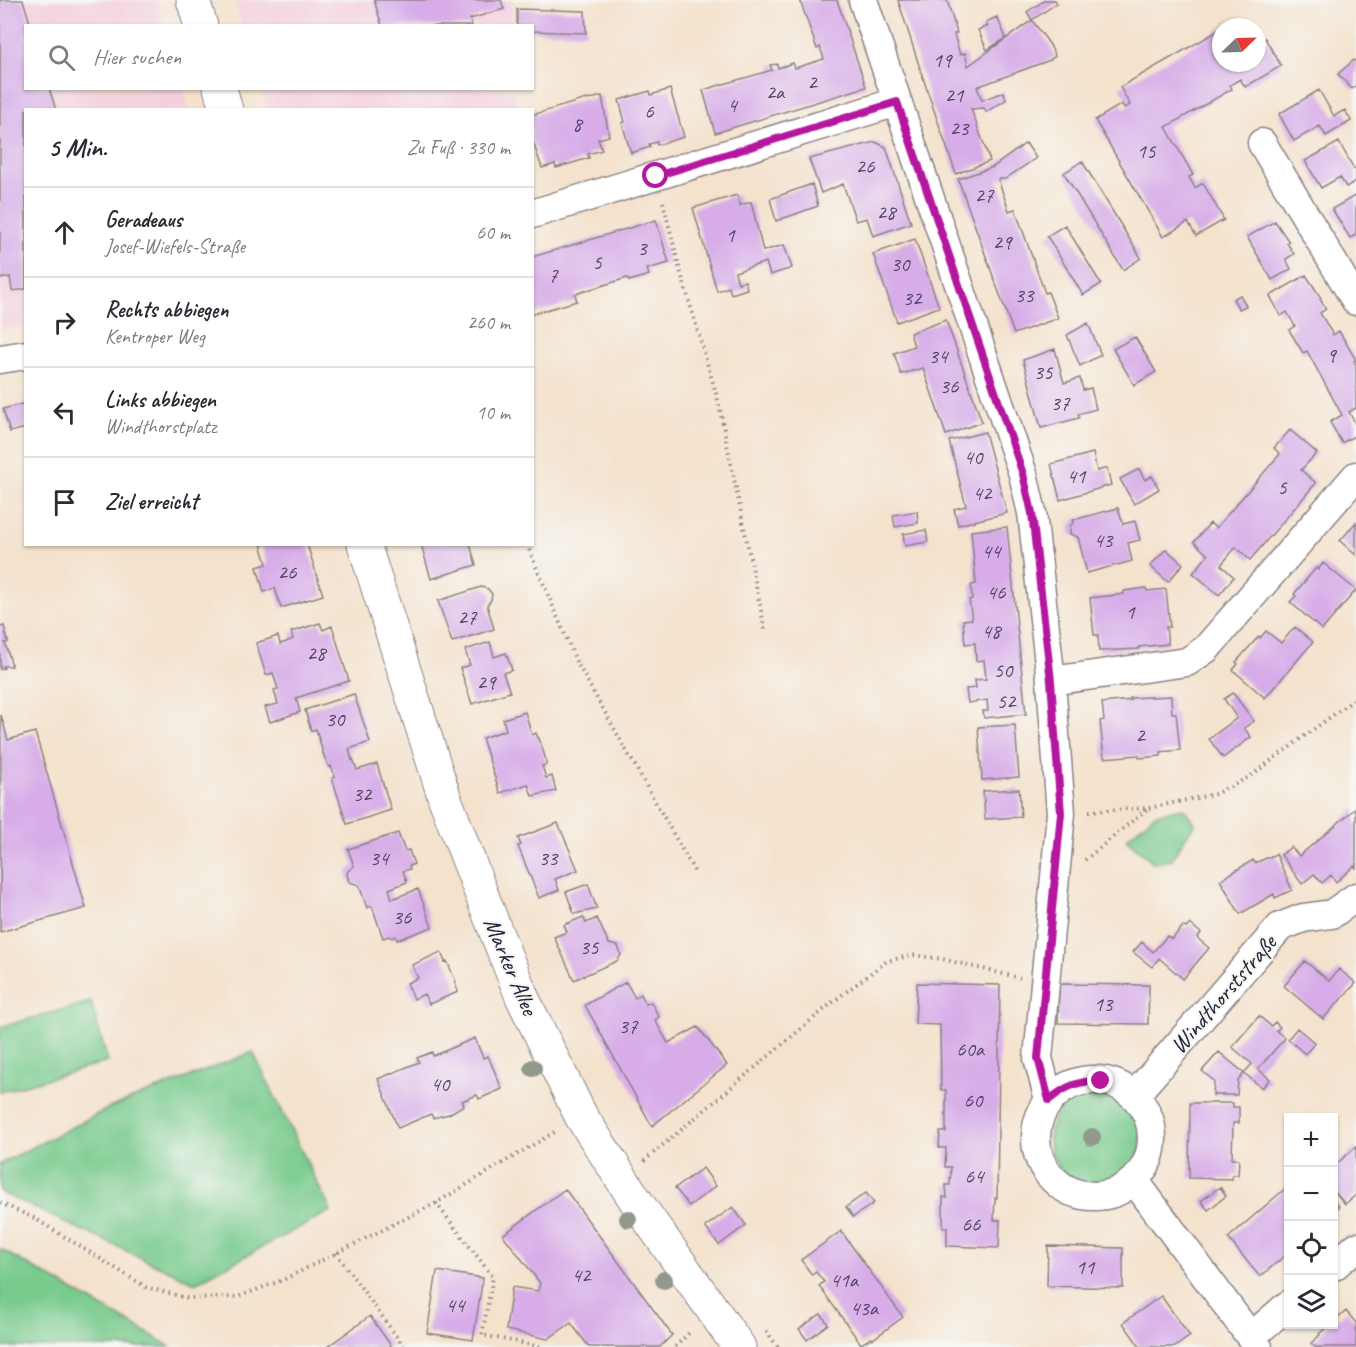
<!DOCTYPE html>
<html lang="de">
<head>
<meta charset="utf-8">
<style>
  :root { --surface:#fff; --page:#f2f2f3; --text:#2b2b33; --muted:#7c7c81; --line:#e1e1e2 }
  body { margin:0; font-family:Caveat,sans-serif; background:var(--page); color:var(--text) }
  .controls { position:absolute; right:18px; bottom:18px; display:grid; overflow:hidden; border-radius:0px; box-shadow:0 2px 4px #0004 }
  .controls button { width:54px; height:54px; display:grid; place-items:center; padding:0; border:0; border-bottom:2px solid var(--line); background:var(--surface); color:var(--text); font:30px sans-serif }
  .compass { position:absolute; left:1212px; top:18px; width:54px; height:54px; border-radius:50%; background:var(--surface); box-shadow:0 2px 4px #0004; rotate:67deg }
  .stop { position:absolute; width:18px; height:18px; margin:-14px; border:4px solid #b5179e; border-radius:50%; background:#fff }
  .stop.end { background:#b5179e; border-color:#fff; box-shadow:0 2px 6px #0008 }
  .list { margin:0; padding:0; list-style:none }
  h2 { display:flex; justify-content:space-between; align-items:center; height:78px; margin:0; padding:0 24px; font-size:26px }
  h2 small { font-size:20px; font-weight:400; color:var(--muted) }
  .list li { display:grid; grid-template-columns:39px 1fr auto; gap:18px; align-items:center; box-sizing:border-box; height:90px; padding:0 24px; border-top:2px solid var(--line) }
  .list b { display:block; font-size:22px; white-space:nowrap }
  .list p { margin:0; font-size:20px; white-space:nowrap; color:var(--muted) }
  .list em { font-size:20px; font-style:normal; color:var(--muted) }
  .icon { flex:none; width:33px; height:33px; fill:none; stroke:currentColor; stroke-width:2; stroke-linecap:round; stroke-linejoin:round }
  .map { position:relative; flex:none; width:1356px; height:1347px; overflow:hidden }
  .search { position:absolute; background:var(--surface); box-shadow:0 2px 4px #0004; left:24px; top:24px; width:510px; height:66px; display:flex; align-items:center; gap:15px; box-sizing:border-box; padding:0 21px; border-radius:0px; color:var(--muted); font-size:22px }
  .panel { position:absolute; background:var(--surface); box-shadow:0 2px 4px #0004; left:24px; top:108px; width:510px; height:438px; border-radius:0px }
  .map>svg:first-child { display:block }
</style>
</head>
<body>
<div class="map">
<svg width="1356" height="1347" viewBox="0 0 1356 1347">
  <rect width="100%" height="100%" fill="#f6f6f2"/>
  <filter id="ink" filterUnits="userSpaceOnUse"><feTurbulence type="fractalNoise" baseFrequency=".0167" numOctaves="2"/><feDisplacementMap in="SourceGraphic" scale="12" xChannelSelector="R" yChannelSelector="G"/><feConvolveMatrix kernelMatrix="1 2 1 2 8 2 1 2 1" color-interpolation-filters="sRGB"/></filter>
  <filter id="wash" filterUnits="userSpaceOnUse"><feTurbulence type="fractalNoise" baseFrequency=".008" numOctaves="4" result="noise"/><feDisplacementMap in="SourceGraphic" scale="24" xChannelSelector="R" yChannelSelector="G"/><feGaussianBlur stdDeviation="1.35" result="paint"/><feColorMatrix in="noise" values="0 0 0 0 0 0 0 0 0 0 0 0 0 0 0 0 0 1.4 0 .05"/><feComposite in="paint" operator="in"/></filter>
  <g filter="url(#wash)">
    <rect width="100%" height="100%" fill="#f4e2cd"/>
    <!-- built -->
    <path fill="#f4cfdd" d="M0 0H157L164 25 26 26V88L183 89 189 109 26 110 25 325 0 331Z
      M234 0H512L513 25H242Z
      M261 89H515V109H267Z"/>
    <!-- green -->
    <path fill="#79cb8d" stroke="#4e7664" stroke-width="1.5" d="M1183 808 1195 823 1171 860 1154 863 1126 839 1155 814Z
      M91 1002 108 1062 0 1092V1027Z
      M253 1052 331 1211 195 1283 0 1192V1164L109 1108Z
      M1049 1139a46 46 0 1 1 92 0a46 46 0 1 1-92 0Z
      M0 1249 158 1339 170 1347H0Z"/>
    <g id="blocks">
      <!-- building -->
      <path fill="#d7ace8" d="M0 0H23L31 26H26V88H49L56 110H26V289L12 291 10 277 0 279Z
        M374 0H501L504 9 470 19 472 26H382Z
        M800 0H837L866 87 715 133 703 90 772 70 770 65 777 64 778 68 793 63 795 68 824 59 820 47 817 49Z
        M898 0H947L957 33 954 34 960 55 965 53 968 66 1032 20 1050 45 1055 56 1050 60 977 87 982 100 1004 92 1006 100 986 112 984 108 971 109 990 161 956 174 927 90Z
        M1045 0H1055L1057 3 1032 20 1027 12Z
        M517 9 585 11 586 33 532 31V26H517Z
        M997 17 1006 38 987 50 978 30 988 26 986 22Z
        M1237 20 1241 27H1224Z
        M1221 29V63H1257V42L1265 38 1281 66 1245 87 1240 79 1230 85 1232 89 1166 127 1193 175 1189 177 1195 188 1203 183 1224 220 1196 236 1188 222 1163 237 1095 120 1122 104 1124 108 1130 105 1120 87Z
        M1354 60 1356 62V86L1352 89 1338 74Z
        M670 89 684 137 657 145V142L649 144 650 147 631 153 622 123 625 122 619 100 650 91 651 95Z
        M1319 90 1334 116 1345 110 1351 121 1326 136 1320 126 1294 141 1279 114Z
        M602 96 609 136 598 139 602 150 588 154 589 158 556 168 555 164 542 168 532 139V115L586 99 587 100Z
        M875 142 886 147 911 223 873 236 867 218 856 221 843 184 821 193 809 159Z
        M1339 142 1354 169 1356 168V181L1346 187 1340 177 1321 188 1305 161Z
        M1026 143 1036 158 1005 179H998L1009 211 1015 209 1045 293 1048 292 1058 318 1014 334 958 179 993 167Z
        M1082 161 1141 258 1123 270 1064 173Z
        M812 184 818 206 776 221 770 199Z
        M737 195 740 205 751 202 763 251 784 245 792 268 770 275 766 262 735 272 738 283 745 281 747 289 731 294 729 287 717 291 693 208Z
        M1356 195V235L1350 238 1332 209Z
        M656 220 669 263 647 269 649 275 629 281 627 278 575 294 577 301 532 314V257Z
        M1275 221 1289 242 1287 243 1294 254 1286 259 1291 269 1272 280 1247 237Z
        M1065 225 1101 284 1083 295 1047 236Z
        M915 239 939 307 897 322 873 254Z
        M1306 275 1321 298 1320 299 1326 309 1320 313 1333 335 1339 331 1356 360 1354 361 1356 364V408L1349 412 1356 425V435L1342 443 1330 422 1342 415 1307 351 1303 353 1289 330 1295 326 1287 312 1281 316 1270 296Z
        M1240 295 1246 306 1239 309 1233 299Z
        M946 320 982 422 946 435 923 368 901 374 894 353 914 346 910 333Z
        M1088 323 1101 355 1080 366 1067 335Z
        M1135 337 1156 372 1134 385 1113 349Z
        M1055 349 1064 383 1080 378 1083 390 1091 388 1096 409 1078 414 1079 418 1041 428 1023 360Z
        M26 403V428L10 432 3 409Z
        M1290 430 1317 453 1301 470 1316 483 1250 560 1236 547 1221 565 1234 577 1219 595 1193 573 1208 555 1194 542 1210 523 1216 528 1247 492 1280 454 1274 448Z
        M985 432 1007 513 958 525 954 509 966 506 949 441Z
        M1093 453 1097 471 1107 468 1111 485 1060 500 1051 464Z
        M1139 469 1145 480 1152 476 1159 489 1134 504 1120 479Z
        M1118 508 1123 524 1135 521 1140 540 1128 543 1132 561 1087 573 1078 537 1070 534V526L1074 522 1073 520Z
        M917 511 918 523 895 527 893 515Z
        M1356 522V555L1340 541Z
        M1007 527 1026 714 984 718 983 711H988L987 700 968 703 966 689 976 688 975 680 986 679 984 660 976 661 975 643 965 644 963 620 972 619 969 600 972 599 971 585 976 584 971 531Z
        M926 530 928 542 905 546 903 534Z
        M261 544H307L323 595 281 608 275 588 264 592 257 567 267 564Z
        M421 544H470L476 565 431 579Z
        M1166 549 1183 564 1168 582 1150 566Z
        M1323 563 1356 590 1322 630 1290 602 1296 596 1294 594 1316 568 1318 570Z
        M481 587 488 589 492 594 491 600 487 605 494 629 452 642 438 601Z
        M1146 588 1147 591 1166 589 1170 627H1166L1168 644 1139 647V649L1099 651 1098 635H1094L1090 598 1124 594V591Z
        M320 623 323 630 332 626 349 681 296 698 300 712 270 722 265 707 278 704 274 690 278 689 273 673 266 675 256 643 278 636 280 644 286 642 293 639 291 632Z
        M4 626 8 642 5 643 12 666H3L4 668 0 669V627Z
        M1295 627 1313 642 1265 698 1233 670 1238 664 1236 662 1259 636 1260 638 1266 631 1281 643Z
        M490 642 494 657 506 653 512 670 503 673 510 692 472 704 460 668 470 665 465 650Z
        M1233 693 1254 721 1244 728 1251 737 1223 758 1209 739 1237 718 1224 699Z
        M354 694 370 742 349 749 352 760 353 759 357 770 377 764 391 810 347 824 332 778 335 777 331 766 329 767 324 756 316 729 311 731 305 710Z
        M1171 696 1172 713H1176L1180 750 1161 752V756L1139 758V755L1104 758 1100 721 1104 720 1102 703 1131 700 1130 698Z
        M525 712 532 735 536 733 538 738H539L546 760V765L542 766 546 778 552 776 556 791 532 796 528 784 500 793 482 738 506 730 503 719Z
        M1 715 8 740 35 732 86 908 0 932Z
        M1015 725 1019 777 982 780 978 727Z
        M1019 789 1021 817 985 819 983 791Z
        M1356 808V868L1354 866 1336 882 1331 875 1322 883 1314 874 1302 884 1281 855 1291 847 1299 856Z
        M558 823 578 870 555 879 559 890 539 898 518 846 521 845 518 838Z
        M398 833 405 851 409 850 414 864 409 866 410 869 403 871 407 882 389 889 392 899 418 889 432 927 397 940 396 936 392 938 389 936 383 938 372 906 367 908 359 885 349 882 347 874 348 871 354 866 348 849Z
        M1276 854 1292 890 1275 898 1274 894 1240 914 1220 880 1253 860 1255 863Z
        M588 884 597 909 574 914 566 892Z
        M583 917 586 923 597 918 609 944 618 946 621 955 617 961 574 980 554 937 567 932 564 925Z
        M1190 924 1201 933 1197 938 1209 948 1183 979 1159 958 1152 967 1133 952 1142 942 1153 952 1167 936 1172 939 1183 926 1186 928Z
        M441 952 445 962 447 961 456 982 455 983 458 992 429 1004 424 994 414 999 407 983 418 978 412 965Z
        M1305 961 1329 981 1339 969 1356 983 1323 1019 1284 986Z
        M626 982 635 998 641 994 646 1004 651 1002 659 1017 655 1020 668 1043 698 1027 727 1065 652 1126 585 1005Z
        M917 983 1000 985 997 1198H995L994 1220H1000L999 1248 947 1246V1228H943V1197L947 1198 946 1185H950L951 1167H945L946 1148H939L940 1132H946V1090H941L940 1025 915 1024Z
        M1059 984 1149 985 1148 1024 1058 1023Z
        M1259 1016 1271 1026 1275 1022 1280 1027 1276 1031 1285 1038 1258 1069 1270 1079 1262 1088 1244 1073 1238 1081 1237 1095H1213L1214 1081 1202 1071 1219 1052 1244 1073 1252 1064 1232 1047Z
        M1297 1028 1315 1043 1305 1054 1288 1039Z
        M475 1038 483 1058 488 1056 502 1089 479 1099 477 1095 462 1101 464 1105 449 1114 433 1118 431 1114 398 1128 378 1079 419 1062 417 1058 432 1052 433 1056Z
        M1190 1103H1233V1107H1239V1123H1233L1232 1159H1239L1238 1175H1232V1179L1189 1178Z
        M1356 1147V1195L1345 1204 1334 1191V1166Z
        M703 1168 716 1186 689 1206 675 1188Z
        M1220 1187 1226 1196 1208 1210 1201 1201Z
        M1287 1187 1288 1253 1260 1277 1228 1238Z
        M565 1189 672 1335 660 1347H589L571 1323 548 1339 506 1330 512 1287 538 1291 540 1283 503 1235Z
        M866 1193 874 1203 853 1217 846 1207Z
        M1334 1200 1339 1207 1334 1212Z
        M733 1207 746 1225 719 1245 705 1227Z
        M841 1231 903 1317 873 1339 871 1338 861 1344 819 1286 824 1282 816 1272 812 1275 801 1260Z
        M1048 1246 1123 1248V1288L1047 1286Z
        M437 1271 483 1278 473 1340 427 1333Z
        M1161 1296 1190 1336 1175 1347H1140L1123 1323Z
        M1346 1311 1356 1323V1347H1315L1311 1343 1320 1335 1319 1334 1330 1324H1334V1322Z
        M821 1314 828 1324 807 1340 799 1329Z
        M370 1316 392 1347H327Z"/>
    </g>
  </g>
  <g filter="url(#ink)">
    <use href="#blocks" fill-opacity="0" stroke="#8b8284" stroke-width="1.5"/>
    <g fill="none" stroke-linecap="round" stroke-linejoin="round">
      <defs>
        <path id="minor" d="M863 0 1023 474 1032 513 1051 681 1061 813 1038 1058 1049 1100
          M1262 143 1356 301
          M532 214 897 102
          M0 359 26 355
          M1051 681 1187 662 1206 649 1356 476
          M1036 1138a58 58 0 1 1 116 0a58 58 0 1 1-116 0Z
          M1134 1096 1280 927 1303 918 1332 914 1356 897
          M1134 1180 1258 1347
          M1334 1266 1356 1247
          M1251 1337 1288 1305"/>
        <path id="tertiary" d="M193 0 201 26
          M220 88 226 110
          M364 544 445 799 496 932 523 999 581 1116 638 1204 739 1347"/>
      </defs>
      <!-- minor casing -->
      <use href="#minor" stroke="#8b8284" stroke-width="31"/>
      <!-- tertiary casing -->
      <use href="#tertiary" stroke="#8b8284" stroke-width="35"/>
      <!-- path -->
      <path stroke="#8b8284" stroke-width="4" stroke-dasharray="1.5 4.5" stroke-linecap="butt" d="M663 202 680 270 718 400 765 630
        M528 544 530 552 576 661 696 874
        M1089 811 1149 808 1215 794 1249 777 1356 698
        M1085 860 1148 808
        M644 1161 834 1001 887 961 913 955 942 959 1020 978
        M0 1203 34 1218 146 1287 186 1298 237 1297 283 1280 436 1203 558 1130
        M436 1203 493 1277 482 1335 542 1347
        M336 1253 404 1347
        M766 1331 778 1347
        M675 1347 692 1330"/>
      <!-- minor -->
      <use href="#minor" stroke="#fff" stroke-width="28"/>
      <!-- tertiary -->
      <use href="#tertiary" stroke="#fff" stroke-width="33"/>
    </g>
    <!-- trees -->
    <g fill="#91998d">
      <circle cx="533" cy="1068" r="9"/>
      <circle cx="1092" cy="1137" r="9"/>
      <circle cx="628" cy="1219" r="9"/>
      <circle cx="664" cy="1280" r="9"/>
    </g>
  </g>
  <g fill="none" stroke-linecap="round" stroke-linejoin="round" filter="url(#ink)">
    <!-- route -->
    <path stroke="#b5179e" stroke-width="8" d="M656 176 897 102 1023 474 1032 513 1051 681 1061 813 1038 1058 1049 1100C1066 1086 1080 1080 1101 1081"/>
  </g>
  <g text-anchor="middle" stroke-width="4.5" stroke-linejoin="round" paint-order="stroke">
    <!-- number labels -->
    <g font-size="21" fill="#4f4466">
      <text x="942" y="67">19</text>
      <text x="812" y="89">2</text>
      <text x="775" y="99">2a</text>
      <text x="954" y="102">21</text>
      <text x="732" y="112">4</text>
      <text x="649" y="118">6</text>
      <text x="577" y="131">8</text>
      <text x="959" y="135">23</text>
      <text x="1146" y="158">15</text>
      <text x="865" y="173">26</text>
      <text x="984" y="202">27</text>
      <text x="886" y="219">28</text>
      <text x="730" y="242">1</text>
      <text x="1002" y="249">29</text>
      <text x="642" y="255">3</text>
      <text x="597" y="269">5</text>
      <text x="900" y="271">30</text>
      <text x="553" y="282">7</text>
      <text x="1024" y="302">33</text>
      <text x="912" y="305">32</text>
      <text x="1331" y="362">9</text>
      <text x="938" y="363">34</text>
      <text x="1043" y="379">35</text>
      <text x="949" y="393">36</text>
      <text x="1060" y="410">37</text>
      <text x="973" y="464">40</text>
      <text x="1076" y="483">41</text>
      <text x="1282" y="494">5</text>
      <text x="982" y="500">42</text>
      <text x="1103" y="547">43</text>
      <text x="991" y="558">44</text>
      <text x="287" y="579">26</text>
      <text x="996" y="599">46</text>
      <text x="1130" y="619">1</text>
      <text x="467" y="624">27</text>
      <text x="991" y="638">48</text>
      <text x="316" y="660">28</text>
      <text x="1003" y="677">50</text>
      <text x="486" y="689">29</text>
      <text x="1006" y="708">52</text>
      <text x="335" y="726">30</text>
      <text x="1140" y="742">2</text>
      <text x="362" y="801">32</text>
      <text x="379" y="865">34</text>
      <text x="548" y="865">33</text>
      <text x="402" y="924">36</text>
      <text x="589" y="954">35</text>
      <text x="1103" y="1011">13</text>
      <text x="628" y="1033">37</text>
      <text x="970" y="1056">60a</text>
      <text x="440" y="1091">40</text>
      <text x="973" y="1107">60</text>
      <text x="974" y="1183">64</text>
      <text x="971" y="1231">66</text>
      <text x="1085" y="1274">11</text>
      <text x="581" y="1282">42</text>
      <text x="844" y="1287">41a</text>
      <text x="455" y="1312">44</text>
      <text x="864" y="1315">43a</text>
    </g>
    <!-- street labels -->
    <g font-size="24" fill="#22223b" stroke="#f6f6f2">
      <text transform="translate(511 966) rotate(67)" y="8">Marker Allee</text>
      <text transform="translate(1223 994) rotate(-49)" y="8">Windthorststraße</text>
    </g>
  </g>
</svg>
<div class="controls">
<button>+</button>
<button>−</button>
<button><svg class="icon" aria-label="locate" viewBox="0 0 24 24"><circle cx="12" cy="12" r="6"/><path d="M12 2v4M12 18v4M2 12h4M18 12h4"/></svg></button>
<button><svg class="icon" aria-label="layers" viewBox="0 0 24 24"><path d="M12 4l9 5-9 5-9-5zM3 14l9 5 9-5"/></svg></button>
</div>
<svg class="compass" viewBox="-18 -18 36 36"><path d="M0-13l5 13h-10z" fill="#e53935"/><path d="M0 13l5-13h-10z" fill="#7c7c81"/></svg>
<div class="stop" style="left:656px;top:176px"></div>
<div class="stop end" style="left:1101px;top:1081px"></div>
<div class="search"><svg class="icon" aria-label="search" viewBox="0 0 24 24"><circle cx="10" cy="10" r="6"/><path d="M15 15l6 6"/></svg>Hier suchen</div>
<section class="panel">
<h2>5 Min.<small>Zu Fuß · 330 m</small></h2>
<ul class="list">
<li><svg class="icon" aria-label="ahead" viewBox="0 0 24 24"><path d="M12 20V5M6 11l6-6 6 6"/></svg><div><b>Geradeaus</b><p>Josef-Wiefels-Straße</p></div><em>60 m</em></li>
<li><svg class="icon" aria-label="right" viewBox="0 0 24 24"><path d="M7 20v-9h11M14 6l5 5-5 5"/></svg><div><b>Rechts abbiegen</b><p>Kentroper Weg</p></div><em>260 m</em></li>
<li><svg class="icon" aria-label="left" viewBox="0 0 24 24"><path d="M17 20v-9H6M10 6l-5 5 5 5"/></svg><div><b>Links abbiegen</b><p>Windthorstplatz</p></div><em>10 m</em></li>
<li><svg class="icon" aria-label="arrive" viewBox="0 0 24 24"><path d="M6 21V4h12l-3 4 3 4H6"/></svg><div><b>Ziel erreicht</b></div></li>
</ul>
</section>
</div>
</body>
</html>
